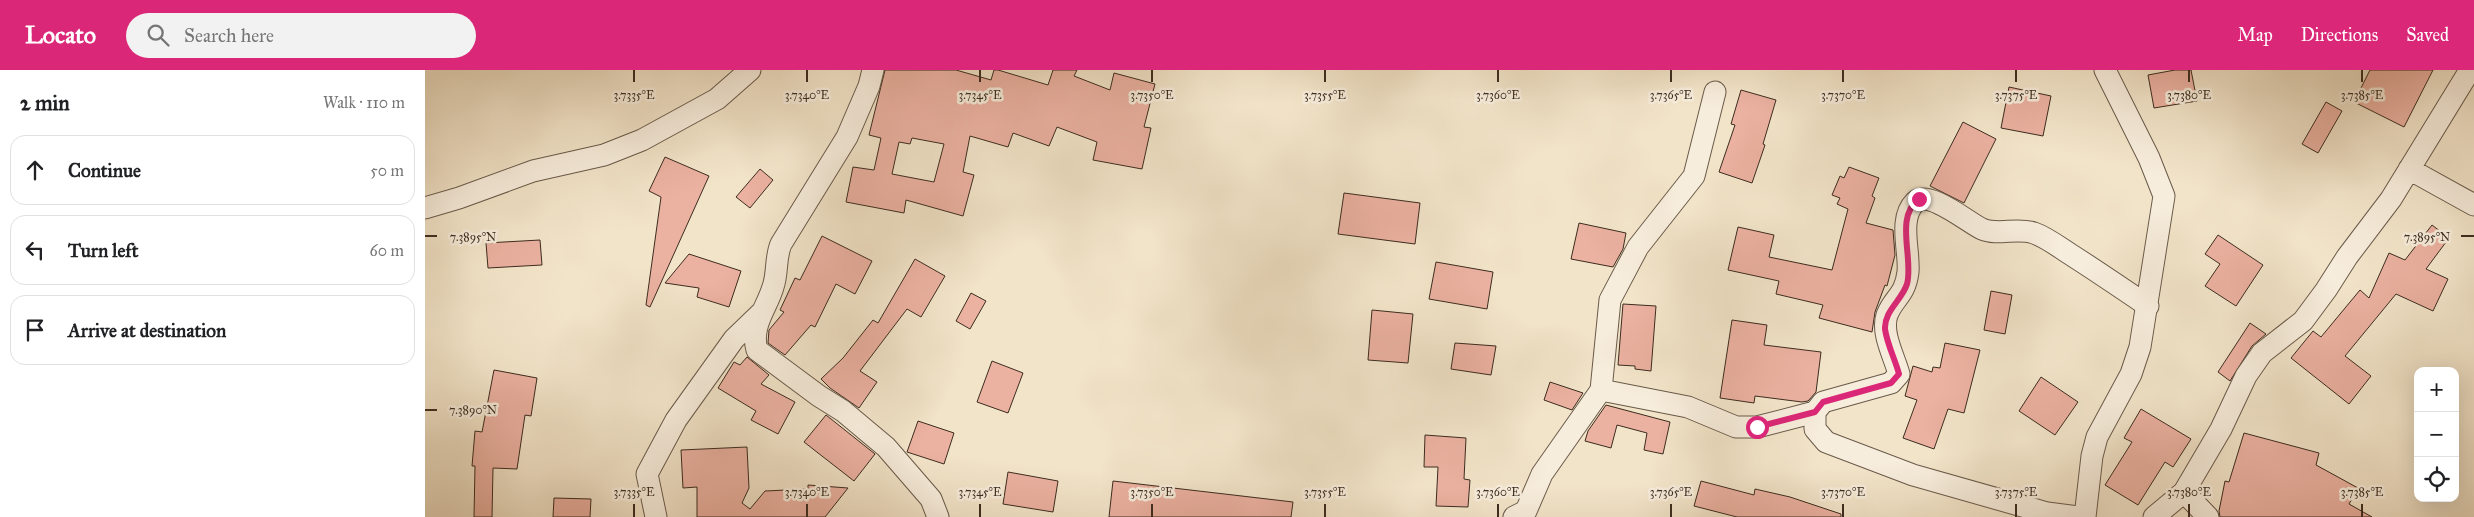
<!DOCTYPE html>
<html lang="en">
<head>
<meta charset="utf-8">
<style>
  :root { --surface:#fff; --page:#f2f2f2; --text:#202124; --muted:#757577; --line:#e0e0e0; --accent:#db2777 }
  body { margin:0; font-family:"IM FELL Great Primer",serif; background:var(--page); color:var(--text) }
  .controls { position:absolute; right:15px; bottom:15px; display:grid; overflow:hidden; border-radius:10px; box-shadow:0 5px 20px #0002 }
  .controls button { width:45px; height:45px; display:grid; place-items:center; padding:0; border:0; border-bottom:1px solid var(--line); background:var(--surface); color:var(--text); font:25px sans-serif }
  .stop { position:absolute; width:15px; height:15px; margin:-11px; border:4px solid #db2777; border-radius:50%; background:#fff }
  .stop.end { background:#db2777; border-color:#fff; box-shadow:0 1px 5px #0008 }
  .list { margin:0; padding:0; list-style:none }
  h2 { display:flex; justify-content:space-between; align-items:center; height:65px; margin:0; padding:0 20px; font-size:21px }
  h2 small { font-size:16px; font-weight:400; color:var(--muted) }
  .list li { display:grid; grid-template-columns:32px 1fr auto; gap:15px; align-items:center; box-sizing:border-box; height:70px; margin:0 10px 10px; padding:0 10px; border:1px solid var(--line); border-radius:15px }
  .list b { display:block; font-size:19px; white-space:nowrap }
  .list em { font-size:16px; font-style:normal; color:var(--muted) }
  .icon { flex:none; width:28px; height:28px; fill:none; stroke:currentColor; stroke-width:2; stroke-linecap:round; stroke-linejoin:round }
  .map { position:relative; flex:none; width:2049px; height:447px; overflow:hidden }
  header { display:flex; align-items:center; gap:30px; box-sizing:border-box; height:70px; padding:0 25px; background:var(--accent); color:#fff }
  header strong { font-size:24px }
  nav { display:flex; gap:28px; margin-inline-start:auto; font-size:18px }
  .search { width:350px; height:45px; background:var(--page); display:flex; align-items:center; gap:12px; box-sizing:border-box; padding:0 18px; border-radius:28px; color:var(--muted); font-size:19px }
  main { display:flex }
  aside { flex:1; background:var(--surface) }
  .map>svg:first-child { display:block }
</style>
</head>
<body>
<header>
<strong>Locato</strong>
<div class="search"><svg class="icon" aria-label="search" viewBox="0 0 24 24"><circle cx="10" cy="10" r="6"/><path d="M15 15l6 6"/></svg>Search here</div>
<nav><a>Map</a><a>Directions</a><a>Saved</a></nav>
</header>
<main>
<aside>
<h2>2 min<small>Walk · 110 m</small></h2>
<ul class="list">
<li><svg class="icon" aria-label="ahead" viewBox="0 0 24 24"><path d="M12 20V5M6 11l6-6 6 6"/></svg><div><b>Continue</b></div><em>50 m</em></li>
<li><svg class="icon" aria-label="left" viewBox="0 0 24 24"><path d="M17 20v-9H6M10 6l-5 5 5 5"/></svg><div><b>Turn left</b></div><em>60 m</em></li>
<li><svg class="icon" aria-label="arrive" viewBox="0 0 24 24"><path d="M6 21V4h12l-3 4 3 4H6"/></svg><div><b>Arrive at destination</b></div></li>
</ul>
</aside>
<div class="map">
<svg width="2049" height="447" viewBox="0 0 2049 447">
  <rect width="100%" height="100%" fill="#f2e4c9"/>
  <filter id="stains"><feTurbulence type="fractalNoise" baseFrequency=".004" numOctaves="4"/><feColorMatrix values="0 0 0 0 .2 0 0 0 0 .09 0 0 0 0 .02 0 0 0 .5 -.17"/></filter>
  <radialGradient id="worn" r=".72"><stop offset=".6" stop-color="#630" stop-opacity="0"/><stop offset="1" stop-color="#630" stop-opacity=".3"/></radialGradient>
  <!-- building -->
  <path fill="#ebb1a1" stroke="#3c2c1f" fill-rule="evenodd" d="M460 0H531L566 10 569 0H573L623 15 628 0H652L649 6 685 20 689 3 730 14 719 57 726 58 717 99 668 90 672 72 632 57 624 76 588 63 583 77 545 66 538 102 549 105 538 146 481 130 479 143 421 132 428 97 449 100 456 68 444 65ZM487 68 519 74 509 112 467 104 474 72 485 74Z
    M1750 0H1766L1772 31 1729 38 1723 5Z
    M1945 0H2008L1979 57 1929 32Z
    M1584 17 1626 26 1618 66 1576 58Z
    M1316 20 1351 30 1338 74 1340 75 1327 113 1294 102 1310 55 1306 54Z
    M1901 32 1917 41 1893 83 1877 74Z
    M1538 52 1571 69 1539 133 1505 116Z
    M240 87 284 106 225 237 221 235 236 127 224 121Z
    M1424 97 1454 108 1447 126 1450 128 1441 153 1468 160 1470 185 1462 216 1460 215 1450 242 1447 262 1394 248 1398 235 1351 224 1354 211 1303 200 1313 157 1349 165 1344 187 1407 200 1423 139 1412 134 1415 128 1407 125 1415 106 1419 108Z
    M335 99 348 110 325 138 311 127Z
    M919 123 995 133 990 174 913 164Z
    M1154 153 1201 163 1198 179 1188 197 1146 189Z
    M2007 155 2024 168 2001 199 2023 209 2008 241 1971 224 1920 286 1946 306 1924 334 1866 288 1888 261 1896 267 1935 220 1944 228 1964 183 1980 190Z
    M1793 165 1838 195 1811 236 1780 216 1795 194 1780 184Z
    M397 166 447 191 430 224 411 214 390 257 386 255 360 285 343 273 344 260 359 242 355 240 370 208 375 210Z
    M115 170 117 195 63 198 61 173Z
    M264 184 316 201 304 237 272 227 274 218 240 213Z
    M490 189 520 206 496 247 482 239 435 301 452 312 434 338 405 318 396 309 418 288 448 250 453 253Z
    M1011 192 1068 202 1062 239 1004 229Z
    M1566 221 1587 225 1580 264 1559 260Z
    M546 223 561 231 545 259 531 251Z
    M1198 234 1231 236 1226 301 1210 299V296L1193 295Z
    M947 240 988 244 983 293 943 290Z
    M1307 250 1342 255 1339 275 1396 282 1391 322 1383 331 1377 332 1330 326 1329 333 1295 328Z
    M1825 253 1841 264 1827 276 1805 311 1793 302Z
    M1030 273 1071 276 1066 305 1026 299Z
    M1520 273 1555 280 1539 343 1523 339 1509 379 1478 368 1492 330 1480 326 1488 296 1507 302 1508 297 1515 298Z
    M322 287 344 305 336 314 370 332 353 364 326 350 331 341 293 318 309 292 315 295Z
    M567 291 598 303 583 343 552 332Z
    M69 300 112 308 106 346 100 345 92 399 68 398 67 447H49L50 396H47L50 361 57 362Z
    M1616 307 1653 332 1630 365 1594 341Z
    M1125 312 1158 323 1147 340 1119 330Z
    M1181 335 1245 352 1238 384 1219 380 1222 363 1192 355 1186 378 1160 371 1163 361Z
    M1716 339 1766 369 1748 397 1740 392 1713 435 1680 415 1707 372 1699 368Z
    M401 345 450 384 429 411 379 372Z
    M493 351 529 363 519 394 482 382Z
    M1819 363 1894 383 1891 395 1933 418 1924 434 1947 447H1795L1794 441 1800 411 1804 412Z
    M1000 365 1041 368 1039 409 1045 410 1043 437 1011 436 1013 397H999Z
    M322 377 324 418 317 433 325 439 340 421 383 419V415L423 418 400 447H272V417L258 418 256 380Z
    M583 402 633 411 628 442 578 434Z
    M688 411 868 432 866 447H684Z
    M1276 411 1329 425 1330 419 1365 427 1416 444V447H1312L1269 436Z
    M129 428 166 429 165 447H128Z"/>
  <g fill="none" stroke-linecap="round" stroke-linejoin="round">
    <defs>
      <path id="street" d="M448 0 444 16 422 67 356 174C350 188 353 203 348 217 342 238 325 256 332 280L394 326 418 341 461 377 506 429 513 447
        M1290 22 1269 106 1213 177 1185 230 1176 320 1263 337 1311 357H1332L1390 342 1398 332 1466 313 1474 304C1469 286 1456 263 1462 245 1469 227 1480 226 1483 202 1485 181 1473 149 1490 132 1503 119 1544 153 1557 159 1573 166 1592 157 1609 163 1623 168 1635 178 1648 186 1673 202 1698 219 1723 236
        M1984 99 2049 135
        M0 138 34 128 108 101 179 85 217 70 292 29 325 0
        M1390 342V359L1401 372 1488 405 1622 443 1653 447
        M1759 422 1783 447
        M231 447 222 404 251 350 309 269 336 243
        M1089 447 1101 441 1117 404 1176 320
        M1660 447 1667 386 1672 367 1706 304 1715 277 1739 126 1724 88 1680 0
        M1729 447 1759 422 1796 359 1821 306 1837 283 1878 251 1901 220 1922 187 1966 129 2045 0"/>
    </defs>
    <!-- street casing -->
    <use href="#street" stroke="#6a5a4a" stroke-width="23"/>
    <!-- street -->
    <use href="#street" stroke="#f7eddc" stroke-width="21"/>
  </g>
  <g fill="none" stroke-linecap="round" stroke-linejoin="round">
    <!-- route -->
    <path stroke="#db2777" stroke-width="6" d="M1332 357 1390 342 1398 332 1466 313 1474 304C1470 289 1462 274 1460 259 1459 241 1477 230 1482 214 1489 189 1469 147 1494 129"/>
  </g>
  <!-- ticks -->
  <path fill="none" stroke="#3c2c1f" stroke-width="2" d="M209 0V12M382 0V12M555 0V12M727 0V12M900 0V12M1073 0V12M1246 0V12M1418 0V12M1591 0V12M1764 0V12M1937 0V12M0 166H12M2036 166H2049M0 340H12M209 434V447M382 434V447M555 434V447M727 434V447M900 434V447M1073 434V447M1246 434V447M1418 434V447M1591 434V447M1764 434V447M1937 434V447"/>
  <g font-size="12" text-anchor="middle" fill="#3c2c1f" stroke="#f7eddc" stroke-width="5" stroke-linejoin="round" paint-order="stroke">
    <text x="209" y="29">3.7335°E</text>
    <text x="382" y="29">3.7340°E</text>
    <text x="555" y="29">3.7345°E</text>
    <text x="727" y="29">3.7350°E</text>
    <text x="900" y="29">3.7355°E</text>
    <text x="1073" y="29">3.7360°E</text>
    <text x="1246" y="29">3.7365°E</text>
    <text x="1418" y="29">3.7370°E</text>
    <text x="1591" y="29">3.7375°E</text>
    <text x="1764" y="29">3.7380°E</text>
    <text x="1937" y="29">3.7385°E</text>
    <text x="48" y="171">7.3895°N</text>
    <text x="2002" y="171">7.3895°N</text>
    <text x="48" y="344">7.3890°N</text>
    <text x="209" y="426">3.7335°E</text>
    <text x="382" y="426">3.7340°E</text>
    <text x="555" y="426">3.7345°E</text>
    <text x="727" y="426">3.7350°E</text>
    <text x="900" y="426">3.7355°E</text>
    <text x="1073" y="426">3.7360°E</text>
    <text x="1246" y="426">3.7365°E</text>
    <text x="1418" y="426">3.7370°E</text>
    <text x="1591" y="426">3.7375°E</text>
    <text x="1764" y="426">3.7380°E</text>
    <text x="1937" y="426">3.7385°E</text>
  </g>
  <rect width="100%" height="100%" filter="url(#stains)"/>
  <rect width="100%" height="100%" fill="url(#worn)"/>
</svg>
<div class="controls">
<button>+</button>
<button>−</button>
<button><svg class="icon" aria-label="locate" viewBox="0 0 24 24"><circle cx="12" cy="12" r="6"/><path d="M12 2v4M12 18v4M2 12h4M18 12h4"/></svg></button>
</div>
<div class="stop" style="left:1332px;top:357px"></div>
<div class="stop end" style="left:1494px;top:129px"></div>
</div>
</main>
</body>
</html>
